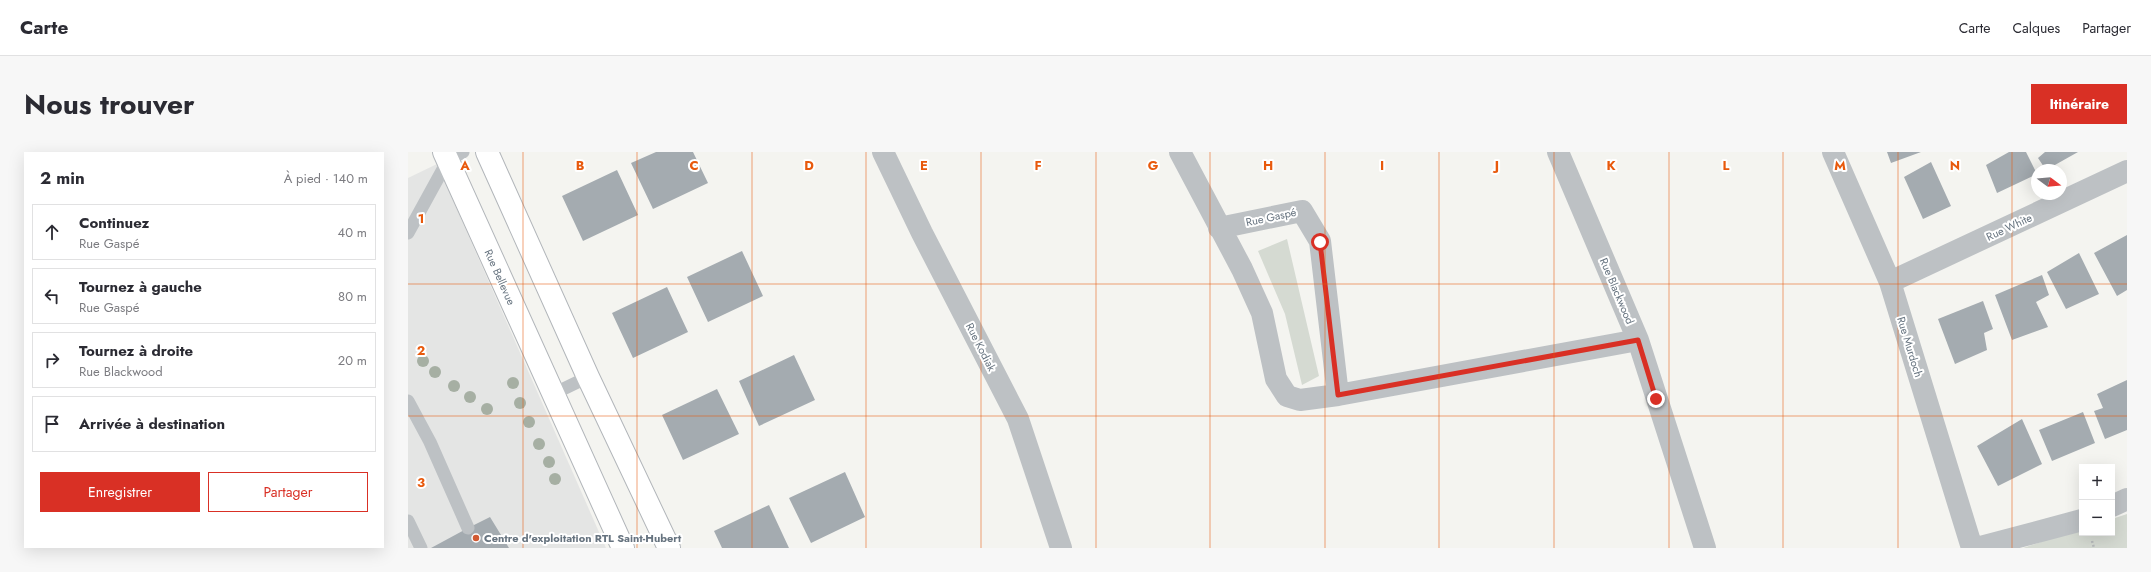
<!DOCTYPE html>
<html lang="fr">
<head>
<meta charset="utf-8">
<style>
  :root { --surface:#fff; --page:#f7f7f7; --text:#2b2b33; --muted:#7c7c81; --line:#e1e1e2; --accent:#d93025 }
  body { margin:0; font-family:Jost,sans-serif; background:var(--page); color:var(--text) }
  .controls { position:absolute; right:12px; bottom:12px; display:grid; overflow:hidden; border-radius:0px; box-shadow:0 4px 16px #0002 }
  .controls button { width:36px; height:36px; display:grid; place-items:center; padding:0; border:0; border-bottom:1px solid var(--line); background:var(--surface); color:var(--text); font:20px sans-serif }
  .compass { position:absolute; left:1623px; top:12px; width:36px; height:36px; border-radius:50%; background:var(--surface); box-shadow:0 4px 16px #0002; rotate:106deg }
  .stop { position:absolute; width:12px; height:12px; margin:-9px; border:3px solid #d93025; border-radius:50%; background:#fff }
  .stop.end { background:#d93025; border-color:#fff; box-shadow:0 1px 4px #0008 }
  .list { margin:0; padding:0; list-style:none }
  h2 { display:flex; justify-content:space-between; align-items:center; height:52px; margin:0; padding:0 16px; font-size:17px }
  h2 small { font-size:13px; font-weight:400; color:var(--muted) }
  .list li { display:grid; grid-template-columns:26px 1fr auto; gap:12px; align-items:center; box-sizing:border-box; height:56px; margin:0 8px 8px; padding:0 8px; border:1px solid var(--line); border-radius:0px }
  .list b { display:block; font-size:15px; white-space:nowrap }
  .list p { margin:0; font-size:13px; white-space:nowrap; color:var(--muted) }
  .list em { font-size:13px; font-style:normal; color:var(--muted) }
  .actions { display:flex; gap:8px; padding:12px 16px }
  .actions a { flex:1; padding:9px 0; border:1px solid var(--accent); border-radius:0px; text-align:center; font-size:14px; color:var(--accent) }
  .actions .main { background:var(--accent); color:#fff }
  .icon { flex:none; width:22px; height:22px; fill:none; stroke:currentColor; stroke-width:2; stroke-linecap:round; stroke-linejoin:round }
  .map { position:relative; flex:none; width:1719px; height:396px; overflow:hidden; border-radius:0px }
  header { display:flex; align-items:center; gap:24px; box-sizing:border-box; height:56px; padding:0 20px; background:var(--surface); border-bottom:1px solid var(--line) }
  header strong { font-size:19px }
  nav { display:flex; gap:22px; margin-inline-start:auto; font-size:14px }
  .intro { display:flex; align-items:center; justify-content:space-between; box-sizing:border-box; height:96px; padding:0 24px }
  h1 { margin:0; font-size:28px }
  .button { padding:10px 18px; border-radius:0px; background:var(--accent); color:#fff; font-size:14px; font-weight:700 }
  main { display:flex; gap:24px; padding:0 24px }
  aside { flex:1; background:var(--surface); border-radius:0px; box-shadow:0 4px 16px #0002 }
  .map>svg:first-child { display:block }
</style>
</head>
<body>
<header>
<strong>Carte</strong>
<nav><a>Carte</a><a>Calques</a><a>Partager</a></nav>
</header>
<div class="intro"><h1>Nous trouver</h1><a class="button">Itinéraire</a></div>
<main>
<aside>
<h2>2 min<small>À pied · 140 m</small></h2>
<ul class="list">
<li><svg class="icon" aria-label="ahead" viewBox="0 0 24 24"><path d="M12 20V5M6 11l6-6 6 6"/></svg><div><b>Continuez</b><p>Rue Gaspé</p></div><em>40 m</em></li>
<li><svg class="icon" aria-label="left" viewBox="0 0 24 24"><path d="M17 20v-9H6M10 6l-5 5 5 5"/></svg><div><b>Tournez à gauche</b><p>Rue Gaspé</p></div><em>80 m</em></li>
<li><svg class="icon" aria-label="right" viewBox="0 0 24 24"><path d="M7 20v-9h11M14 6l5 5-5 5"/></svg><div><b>Tournez à droite</b><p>Rue Blackwood</p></div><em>20 m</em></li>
<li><svg class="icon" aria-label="arrive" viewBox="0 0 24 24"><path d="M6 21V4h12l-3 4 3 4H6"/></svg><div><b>Arrivée à destination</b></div></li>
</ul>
<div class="actions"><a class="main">Enregistrer</a><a>Partager</a></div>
</aside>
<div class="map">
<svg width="1719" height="396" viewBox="0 0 1719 396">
  <rect width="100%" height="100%" fill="#f4f4f0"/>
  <!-- built -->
  <path fill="#e4e5e4" d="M29 12 198 396H0V26Z"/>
  <!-- green -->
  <path fill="#d5dad2" d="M879 87 911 224 894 233 877 162 850 99Z
    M1719 362V396H1615L1674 376V381H1704V367Z"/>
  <!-- building -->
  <path fill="#a4abb0" d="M248 0H285L300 31 245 57 223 11Z
    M1479 0H1513L1483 11Z
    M1601 0H1618L1629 22 1589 41 1578 13Z
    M1637 0H1670L1638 18 1630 6Z
    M1523 10 1543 54 1515 67 1496 25Z
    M209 18 230 63 175 89 154 44Z
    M1719 83V138L1709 144 1686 101Z
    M334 99 355 144 300 170 279 125Z
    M1671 101 1691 142 1658 157 1639 120Z
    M1634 123 1641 143 1628 150 1640 175 1604 188 1587 143Z
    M259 135 280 180 225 206 204 161Z
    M1575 149 1585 177 1576 181 1579 198 1547 212 1530 167Z
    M386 203 407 248 351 274 331 229Z
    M1719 228V278L1697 287 1686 259 1695 256 1689 242Z
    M309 237 331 282 275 308 254 263Z
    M1675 260 1687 291 1644 309 1631 278Z
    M1614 267 1634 312 1590 334 1569 294Z
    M437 320 457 365 403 391 381 346Z
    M361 353 381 396H314L306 379Z
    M82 365 101 396H23L60 376Z"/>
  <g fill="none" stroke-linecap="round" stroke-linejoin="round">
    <defs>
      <path id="secondary" d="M36 0 215 396
        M79 0 180 225 261 396"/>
    </defs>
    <!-- secondary casing -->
    <use href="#secondary" stroke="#b2b6ba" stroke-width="24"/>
    <!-- path -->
    <path stroke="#b7babc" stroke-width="2.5" stroke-dasharray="2 2" stroke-linecap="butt" d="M1684 389 1686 396"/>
    <!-- lane -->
    <path stroke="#bdc1c4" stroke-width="13" d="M0 81 40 8 55 0
      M145 242 180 225
      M0 249 22 290 60 376
      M0 369 13 396"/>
    <!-- street -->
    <path stroke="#bdc1c4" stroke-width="22" d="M475 0 514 81 610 267 653 396
      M772 0 834 117 854 161 868 227 879 244 892 248 930 243 1230 188
      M1150 0 1230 188 1297 396
      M1425 0 1482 130 1564 396
      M811 76 894 59 912 89 930 243
      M1482 130 1719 19
      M1704 354 1719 347
      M1569 396 1674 368"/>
    <!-- secondary -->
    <use href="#secondary" stroke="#fff" stroke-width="22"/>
  </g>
  <!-- trees -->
  <g fill="#a6afa3">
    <circle cx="15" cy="209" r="6"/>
    <circle cx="27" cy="220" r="6"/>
    <circle cx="105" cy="231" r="6"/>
    <circle cx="46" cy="234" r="6"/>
    <circle cx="62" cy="245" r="6"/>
    <circle cx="112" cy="251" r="6"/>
    <circle cx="79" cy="257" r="6"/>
    <circle cx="121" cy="270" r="6"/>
    <circle cx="131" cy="292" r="6"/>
    <circle cx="141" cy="310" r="6"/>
    <circle cx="147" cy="327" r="6"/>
  </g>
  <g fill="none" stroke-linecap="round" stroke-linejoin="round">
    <!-- route -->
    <path stroke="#d93025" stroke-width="5" d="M912 90 930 243 1230 188 1248 247"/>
  </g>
  <!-- grid -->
  <path fill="none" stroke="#e8590c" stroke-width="1" stroke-opacity="0.55" d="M115 0V396M229 0V396M344 0V396M458 0V396M573 0V396M688 0V396M802 0V396M917 0V396M1031 0V396M1146 0V396M1261 0V396M1375 0V396M1490 0V396M1604 0V396M0 132H1719M0 264H1719"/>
  <!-- markers -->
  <circle fill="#d15a33" stroke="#fff" stroke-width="1.5" cx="68" cy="386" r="4"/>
  <g text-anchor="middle" stroke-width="4" stroke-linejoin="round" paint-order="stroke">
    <!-- street labels -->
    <g font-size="11" fill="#66737f" stroke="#fff">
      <text transform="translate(863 65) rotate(-12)" y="4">Rue Gaspé</text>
      <text transform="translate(1601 75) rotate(-25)" y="4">Rue White</text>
      <text transform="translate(92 125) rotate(66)" y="4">Rue Bellevue</text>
      <text transform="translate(1209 139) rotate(67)" y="4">Rue Blackwood</text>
      <text transform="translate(573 195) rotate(63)" y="4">Rue Kodiak</text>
      <text transform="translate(1502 195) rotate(73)" y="4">Rue Murdoch</text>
    </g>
    <!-- poi labels -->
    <g font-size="11" font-weight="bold" fill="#66737f" stroke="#fff" text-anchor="start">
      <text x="76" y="390">Centre d'exploitation RTL Saint-Hubert</text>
    </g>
  </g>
  <g font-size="13" text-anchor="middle" font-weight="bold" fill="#e8590c" stroke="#fff" stroke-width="4" stroke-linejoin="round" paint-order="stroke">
    <text x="57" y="18">A</text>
    <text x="172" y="18">B</text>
    <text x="286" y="18">C</text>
    <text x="401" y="18">D</text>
    <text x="516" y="18">E</text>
    <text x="630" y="18">F</text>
    <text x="745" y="18">G</text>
    <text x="860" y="18">H</text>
    <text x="974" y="18">I</text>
    <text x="1089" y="18">J</text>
    <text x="1203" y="18">K</text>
    <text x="1318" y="18">L</text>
    <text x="1432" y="18">M</text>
    <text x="1547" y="18">N</text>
    <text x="13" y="71">1</text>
    <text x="13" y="203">2</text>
    <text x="13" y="335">3</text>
  </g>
</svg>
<div class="controls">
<button>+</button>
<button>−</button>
</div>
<svg class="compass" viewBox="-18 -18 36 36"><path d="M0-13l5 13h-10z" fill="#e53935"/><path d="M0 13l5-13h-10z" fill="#7c7c81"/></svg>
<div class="stop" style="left:912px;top:90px"></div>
<div class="stop end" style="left:1248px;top:247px"></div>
</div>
</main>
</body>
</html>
